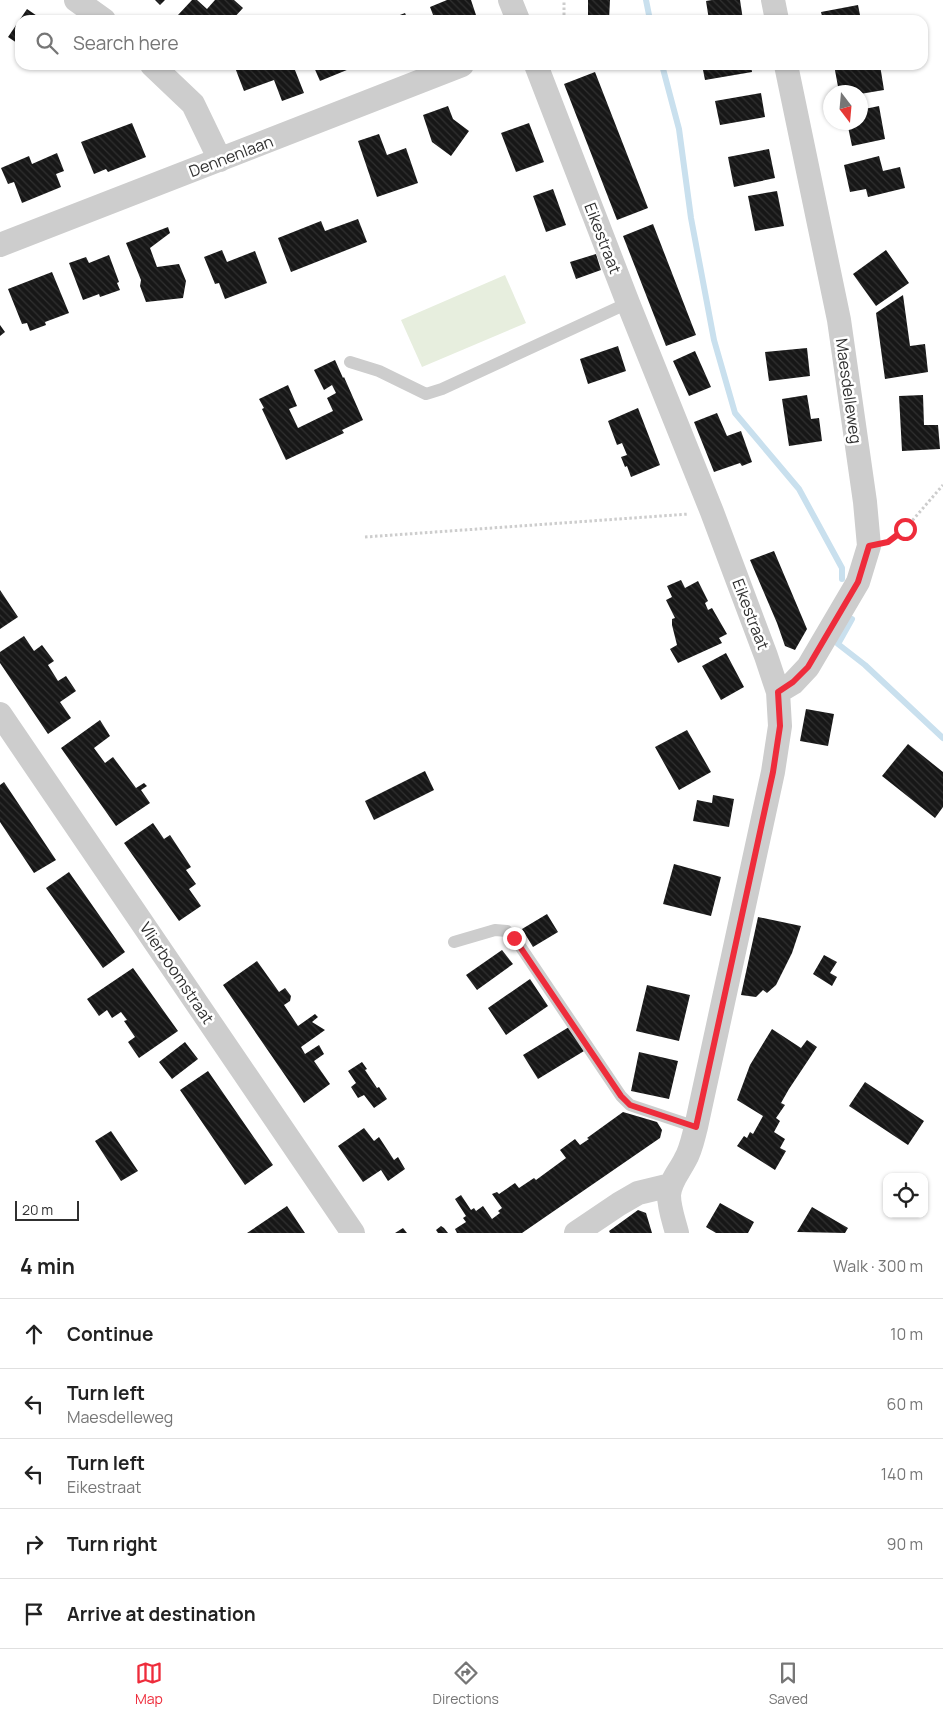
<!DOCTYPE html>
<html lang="en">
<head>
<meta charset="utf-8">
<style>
  :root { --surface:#fff; --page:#f6f6f6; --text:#222; --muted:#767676; --line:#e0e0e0; --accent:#ee2c3b }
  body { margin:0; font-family:Manrope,sans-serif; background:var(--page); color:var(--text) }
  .controls { position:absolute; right:15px; bottom:15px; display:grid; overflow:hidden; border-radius:10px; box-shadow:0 1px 4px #0004 }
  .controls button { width:45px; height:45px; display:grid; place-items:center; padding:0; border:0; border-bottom:1px solid var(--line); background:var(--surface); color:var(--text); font:25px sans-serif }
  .compass { position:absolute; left:823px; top:85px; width:45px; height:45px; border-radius:50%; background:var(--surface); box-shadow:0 1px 4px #0004; rotate:164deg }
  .scale { position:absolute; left:15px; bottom:12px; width:64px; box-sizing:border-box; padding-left:5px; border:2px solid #303030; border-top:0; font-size:14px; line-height:18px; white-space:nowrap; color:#303030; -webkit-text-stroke:4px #fff; paint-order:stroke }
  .stop { position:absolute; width:15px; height:15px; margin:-11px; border:4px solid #ee2c3b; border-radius:50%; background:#fff }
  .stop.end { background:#ee2c3b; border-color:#fff; box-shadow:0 1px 5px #0008 }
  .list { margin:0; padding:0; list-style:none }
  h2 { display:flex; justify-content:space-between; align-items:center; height:65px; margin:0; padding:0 20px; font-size:21px }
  h2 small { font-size:16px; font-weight:400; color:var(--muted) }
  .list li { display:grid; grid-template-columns:32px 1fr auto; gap:15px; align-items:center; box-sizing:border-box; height:70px; padding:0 20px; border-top:1px solid var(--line) }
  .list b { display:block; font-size:19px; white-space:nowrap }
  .list p { margin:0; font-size:16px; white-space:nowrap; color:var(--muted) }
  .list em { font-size:16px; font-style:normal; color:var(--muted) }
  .icon { flex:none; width:28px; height:28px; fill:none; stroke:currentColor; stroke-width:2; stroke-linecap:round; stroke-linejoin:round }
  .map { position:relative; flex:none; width:943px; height:1233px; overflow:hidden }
  .search { position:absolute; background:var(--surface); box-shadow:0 1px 4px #0004; left:15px; right:15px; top:15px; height:55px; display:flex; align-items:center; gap:12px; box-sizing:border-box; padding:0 18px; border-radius:15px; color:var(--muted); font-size:19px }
  .sheet { height:415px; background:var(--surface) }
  nav { display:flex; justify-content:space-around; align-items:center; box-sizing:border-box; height:70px; border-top:1px solid var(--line); background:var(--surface); font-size:14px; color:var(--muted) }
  nav a { display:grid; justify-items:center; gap:2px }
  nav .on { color:var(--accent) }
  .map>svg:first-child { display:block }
</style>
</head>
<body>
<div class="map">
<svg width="943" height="1233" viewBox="0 0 943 1233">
  <defs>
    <pattern id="building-back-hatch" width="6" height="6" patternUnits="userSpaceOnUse" patternTransform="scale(1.25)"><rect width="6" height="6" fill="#171717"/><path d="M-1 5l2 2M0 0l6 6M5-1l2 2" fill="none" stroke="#303030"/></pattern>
  </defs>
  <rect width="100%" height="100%" fill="#fff"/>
  <!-- pitch -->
  <path fill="#e7eede" d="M505 275 526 323 422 367 401 320Z"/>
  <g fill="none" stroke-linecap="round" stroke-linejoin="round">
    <!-- stream -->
    <path stroke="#c9e0ee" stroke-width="6" d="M646 0 650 20
      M662 65 679 129 691 218 714 340 735 413 799 489 842 568V579
      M852 619 838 644 865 665 943 738"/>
  </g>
  <!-- building -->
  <path fill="url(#building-back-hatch)" d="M155 0H165L160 5Z
    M192 0H197L207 9 215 0H234L243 8 232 20H184L178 15Z
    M447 0H471L477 18 471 20H435L430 7Z
    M588 0H610L609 20H588Z
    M712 0H740L743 20H709L706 1Z
    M858 5 861 20H823L821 12Z
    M27 9 43 20H20V45L8 37Z
    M405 13 408 20H387Z
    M234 65H293L304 93 282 101 274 80 244 91Z
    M313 65H359L320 81Z
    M702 65H751L752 72 705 80Z
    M834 65H880L884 90 860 94V92H839Z
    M595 72 648 208 617 220 564 84Z
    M761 93 765 117 720 125 715 101Z
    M448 106 453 119 469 131 451 156 432 142 423 115Z
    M879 106 885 139 852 146 847 122H860V110Z
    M132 123 146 157 108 172 106 169 94 174 81 142Z
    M529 123 544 162 516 172 501 133Z
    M379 134 387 155 406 148 418 183 377 197 358 141Z
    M769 149 775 178 734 187 728 157Z
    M57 153 64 171 56 174 61 187 22 203 14 182 8 184 1 168 29 156 32 164Z
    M879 156 883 171 900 167 905 188 868 197 866 189 850 192 844 165Z
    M553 189 566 225 546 232 533 196Z
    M777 191 784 226 755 231 748 196Z
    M358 219 367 242 291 272 278 238 321 221 325 231Z
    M653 224 696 335 666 346 623 236Z
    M168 227 170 233 150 248 157 267 179 264 186 281 183 298 146 302 140 286 141 280 126 243Z
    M222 250 227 262 255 251 267 283 225 299 219 283 215 284 204 257Z
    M886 250 909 283 876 306 853 274Z
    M596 254 601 270 576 279 570 262Z
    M109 255 119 282 117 283 120 290 100 297 99 294 83 300 69 263 86 257 89 263Z
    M52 272 69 313 45 322 46 325 30 331 27 323 22 324 8 289Z
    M903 295 910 346 925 344 928 372 885 379 876 313Z
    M0 325 5 332 0 336Z
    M618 346 626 371 588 384 580 359Z
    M807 348 810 376 769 381 765 352Z
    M695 351 711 387 689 396 673 361Z
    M335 360 343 378 344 377 363 420 342 430 344 433 286 460 262 409 264 408 259 399 288 385 297 406 289 409 298 428 333 411 327 398 336 393 332 385 324 390 314 370Z
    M807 395 811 419 819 418 822 441 789 446 782 399Z
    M923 395 924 425H938L940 449 902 451 899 396Z
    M638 408 660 465 631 477 627 466 625 467 621 457 627 455 622 443 617 445 608 421Z
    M717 413 727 436 741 431 752 462 742 466 740 463 714 472 694 422Z
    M774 551 807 629 795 650 785 646 777 623 750 560Z
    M681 580 685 588 698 581 708 601 705 603 708 610 712 608 727 634 719 638 722 643 678 663 670 649 677 645 672 625V619L675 618 666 600 672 597 667 586Z
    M0 590 18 617 0 629Z
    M24 636 34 651 42 645 54 661 48 665 58 681 66 676 76 691 60 702 71 718 48 734 0 663V652Z
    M726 653 744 687 721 700 702 666Z
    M806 709 834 714 828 746 800 741Z
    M100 720 110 736 94 748 105 763 113 757 136 788 144 783 147 786 141 790 150 803 116 826 61 748Z
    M687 730 711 772 679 790 655 747Z
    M908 744 943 772V807L935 818 882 776Z
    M425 771 434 790 374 820 365 801Z
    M4 782 56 860 34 873 0 822V785Z
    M713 795 734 799 729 827 693 821 697 800 712 803Z
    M153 823 164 839 170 835 191 867 186 870 196 884 189 889 201 906 179 921 124 843Z
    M674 864 721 877 711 916 663 904Z
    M69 872 125 952 103 968 46 888Z
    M547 914 558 932 533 947 522 929Z
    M758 917 801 926 792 953 776 985 767 993 763 990 756 997 741 995Z
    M502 950 513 964 477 990 466 975Z
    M824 955 837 962 830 973 837 977 832 986 813 974Z
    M257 961 279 992 285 988 291 996 290 1001 284 1005 298 1026 315 1014 318 1017 312 1022 325 1030 301 1047 305 1054 319 1045 324 1054 314 1061 330 1084 304 1103 223 985Z
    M133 968 178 1031 139 1058 128 1042 135 1037 124 1021 127 1020 121 1012 112 1018 107 1010 99 1016 87 999Z
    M530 979 548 1006 506 1035 488 1008Z
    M647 985 690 995 679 1041 636 1031Z
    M569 1027 584 1051 538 1079 523 1055Z
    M772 1029 801 1048 807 1040 817 1047 789 1089 781 1103 785 1105 776 1118 780 1121 774 1132 785 1139 780 1148 786 1151 775 1170 737 1146 744 1136 747 1138 750 1132 753 1134 763 1116 737 1100 750 1065Z
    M185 1042 198 1059 172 1079 159 1062Z
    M639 1052 678 1061 669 1099 631 1091Z
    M362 1062 367 1069 365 1070 377 1088 379 1087 387 1099 374 1108 364 1095 358 1098 351 1087 356 1083 348 1071Z
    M208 1071 273 1165 245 1185 180 1090Z
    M865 1082 924 1121 908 1145 849 1106Z
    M623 1112 657 1122 662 1130 660 1138 522 1233H457L455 1229 466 1222 463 1218 466 1216 455 1199 461 1195 471 1210 474 1208 476 1211 483 1206 492 1219 500 1213 498 1211 502 1208 492 1194 497 1192 499 1194 515 1183 519 1188 534 1178 536 1180 566 1158 560 1150 575 1139 580 1145 589 1139 587 1138Z
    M364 1128 374 1141 379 1137 394 1160 398 1157 405 1169 388 1181 381 1170 363 1182 338 1146Z
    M111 1131 138 1171 121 1181 95 1141Z
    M720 1203 754 1222 748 1233H716L706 1227Z
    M287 1206 305 1233H247Z
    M812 1207 848 1228 845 1233 797 1232Z
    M638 1210 646 1213 652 1233H610L609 1231Z
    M441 1226 444 1228 448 1233H438L436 1230Z
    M403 1228 407 1233H395Z"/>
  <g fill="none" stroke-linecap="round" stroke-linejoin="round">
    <!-- path -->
    <path stroke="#cdcdcd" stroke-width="3" stroke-dasharray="2.5 2.5" stroke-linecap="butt" d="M564 20V0
      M365 537 689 514
      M890 540 905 529 943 485"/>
    <!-- lane -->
    <path stroke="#cdcdcd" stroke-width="12" d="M350 362 379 371 426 394 442 389 628 303
      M454 942 495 930 507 931 514 937 621 1096 630 1105 696 1127"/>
    <!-- street -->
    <path stroke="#cdcdcd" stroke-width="24" d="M76 0 104 20
      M510 0 518 20
      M773 0 777 20
      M152 65 193 104 220 160
      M536 65 628 303 712 512 766 656 778 692 780 726 773 772 696 1127C693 1138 691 1150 685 1160 679 1172 670 1181 669 1195 669 1208 674 1221 677 1233
      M0 245 462 65
      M778 692 793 683 808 667 858 582 869 546 865 502 839 320 786 65
      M0 714 353 1233
      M576 1233 619 1204 638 1193 671 1185"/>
  </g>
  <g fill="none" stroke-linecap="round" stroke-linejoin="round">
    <!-- route -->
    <path stroke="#ee2c3b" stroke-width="6" d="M514 938 621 1096 630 1105 696 1127 773 772 780 726 778 692 793 682 808 667 858 582 869 546 888 542 905 529"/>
  </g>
  <g text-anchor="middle" stroke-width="5" stroke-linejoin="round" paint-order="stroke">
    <!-- street labels -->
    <g font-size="16" fill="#303030" stroke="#fff">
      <text transform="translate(231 156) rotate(-21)" y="6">Dennenlaan</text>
      <text transform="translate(603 238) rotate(69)" y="6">Eikestraat</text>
      <text transform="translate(849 391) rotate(82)" y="6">Maesdelleweg</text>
      <text transform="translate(751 614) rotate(69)" y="6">Eikestraat</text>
      <text transform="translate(177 973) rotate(56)" y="6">Vlierboomstraat</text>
    </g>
  </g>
</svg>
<div class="controls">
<button><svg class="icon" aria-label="locate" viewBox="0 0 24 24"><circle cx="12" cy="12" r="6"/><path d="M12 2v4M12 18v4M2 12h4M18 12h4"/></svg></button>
</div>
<svg class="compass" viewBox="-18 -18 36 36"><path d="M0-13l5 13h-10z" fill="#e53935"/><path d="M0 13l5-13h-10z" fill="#767676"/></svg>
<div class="scale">20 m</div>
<div class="stop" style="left:905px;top:529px"></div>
<div class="stop end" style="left:514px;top:938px"></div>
<div class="search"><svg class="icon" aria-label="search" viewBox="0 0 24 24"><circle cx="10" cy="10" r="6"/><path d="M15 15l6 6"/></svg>Search here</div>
</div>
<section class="sheet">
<h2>4 min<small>Walk · 300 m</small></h2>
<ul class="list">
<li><svg class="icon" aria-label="ahead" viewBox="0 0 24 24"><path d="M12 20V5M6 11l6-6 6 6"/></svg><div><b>Continue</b></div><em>10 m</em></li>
<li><svg class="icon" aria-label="left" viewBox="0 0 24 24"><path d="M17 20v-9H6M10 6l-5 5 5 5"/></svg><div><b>Turn left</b><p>Maesdelleweg</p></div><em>60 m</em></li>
<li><svg class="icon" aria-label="left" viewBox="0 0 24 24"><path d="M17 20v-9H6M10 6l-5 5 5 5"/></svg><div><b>Turn left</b><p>Eikestraat</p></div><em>140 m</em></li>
<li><svg class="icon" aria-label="right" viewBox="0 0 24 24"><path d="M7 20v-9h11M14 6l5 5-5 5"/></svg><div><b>Turn right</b></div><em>90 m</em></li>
<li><svg class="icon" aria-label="arrive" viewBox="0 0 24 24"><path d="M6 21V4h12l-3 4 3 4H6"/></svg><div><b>Arrive at destination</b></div></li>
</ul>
</section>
<nav>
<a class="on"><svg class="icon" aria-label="map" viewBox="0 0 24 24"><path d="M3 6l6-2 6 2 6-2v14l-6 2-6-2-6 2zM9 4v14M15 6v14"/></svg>Map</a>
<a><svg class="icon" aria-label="directions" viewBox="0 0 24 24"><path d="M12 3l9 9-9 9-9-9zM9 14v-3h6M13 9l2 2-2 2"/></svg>Directions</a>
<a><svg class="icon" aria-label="saved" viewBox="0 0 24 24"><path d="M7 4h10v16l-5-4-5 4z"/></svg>Saved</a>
</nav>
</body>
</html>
